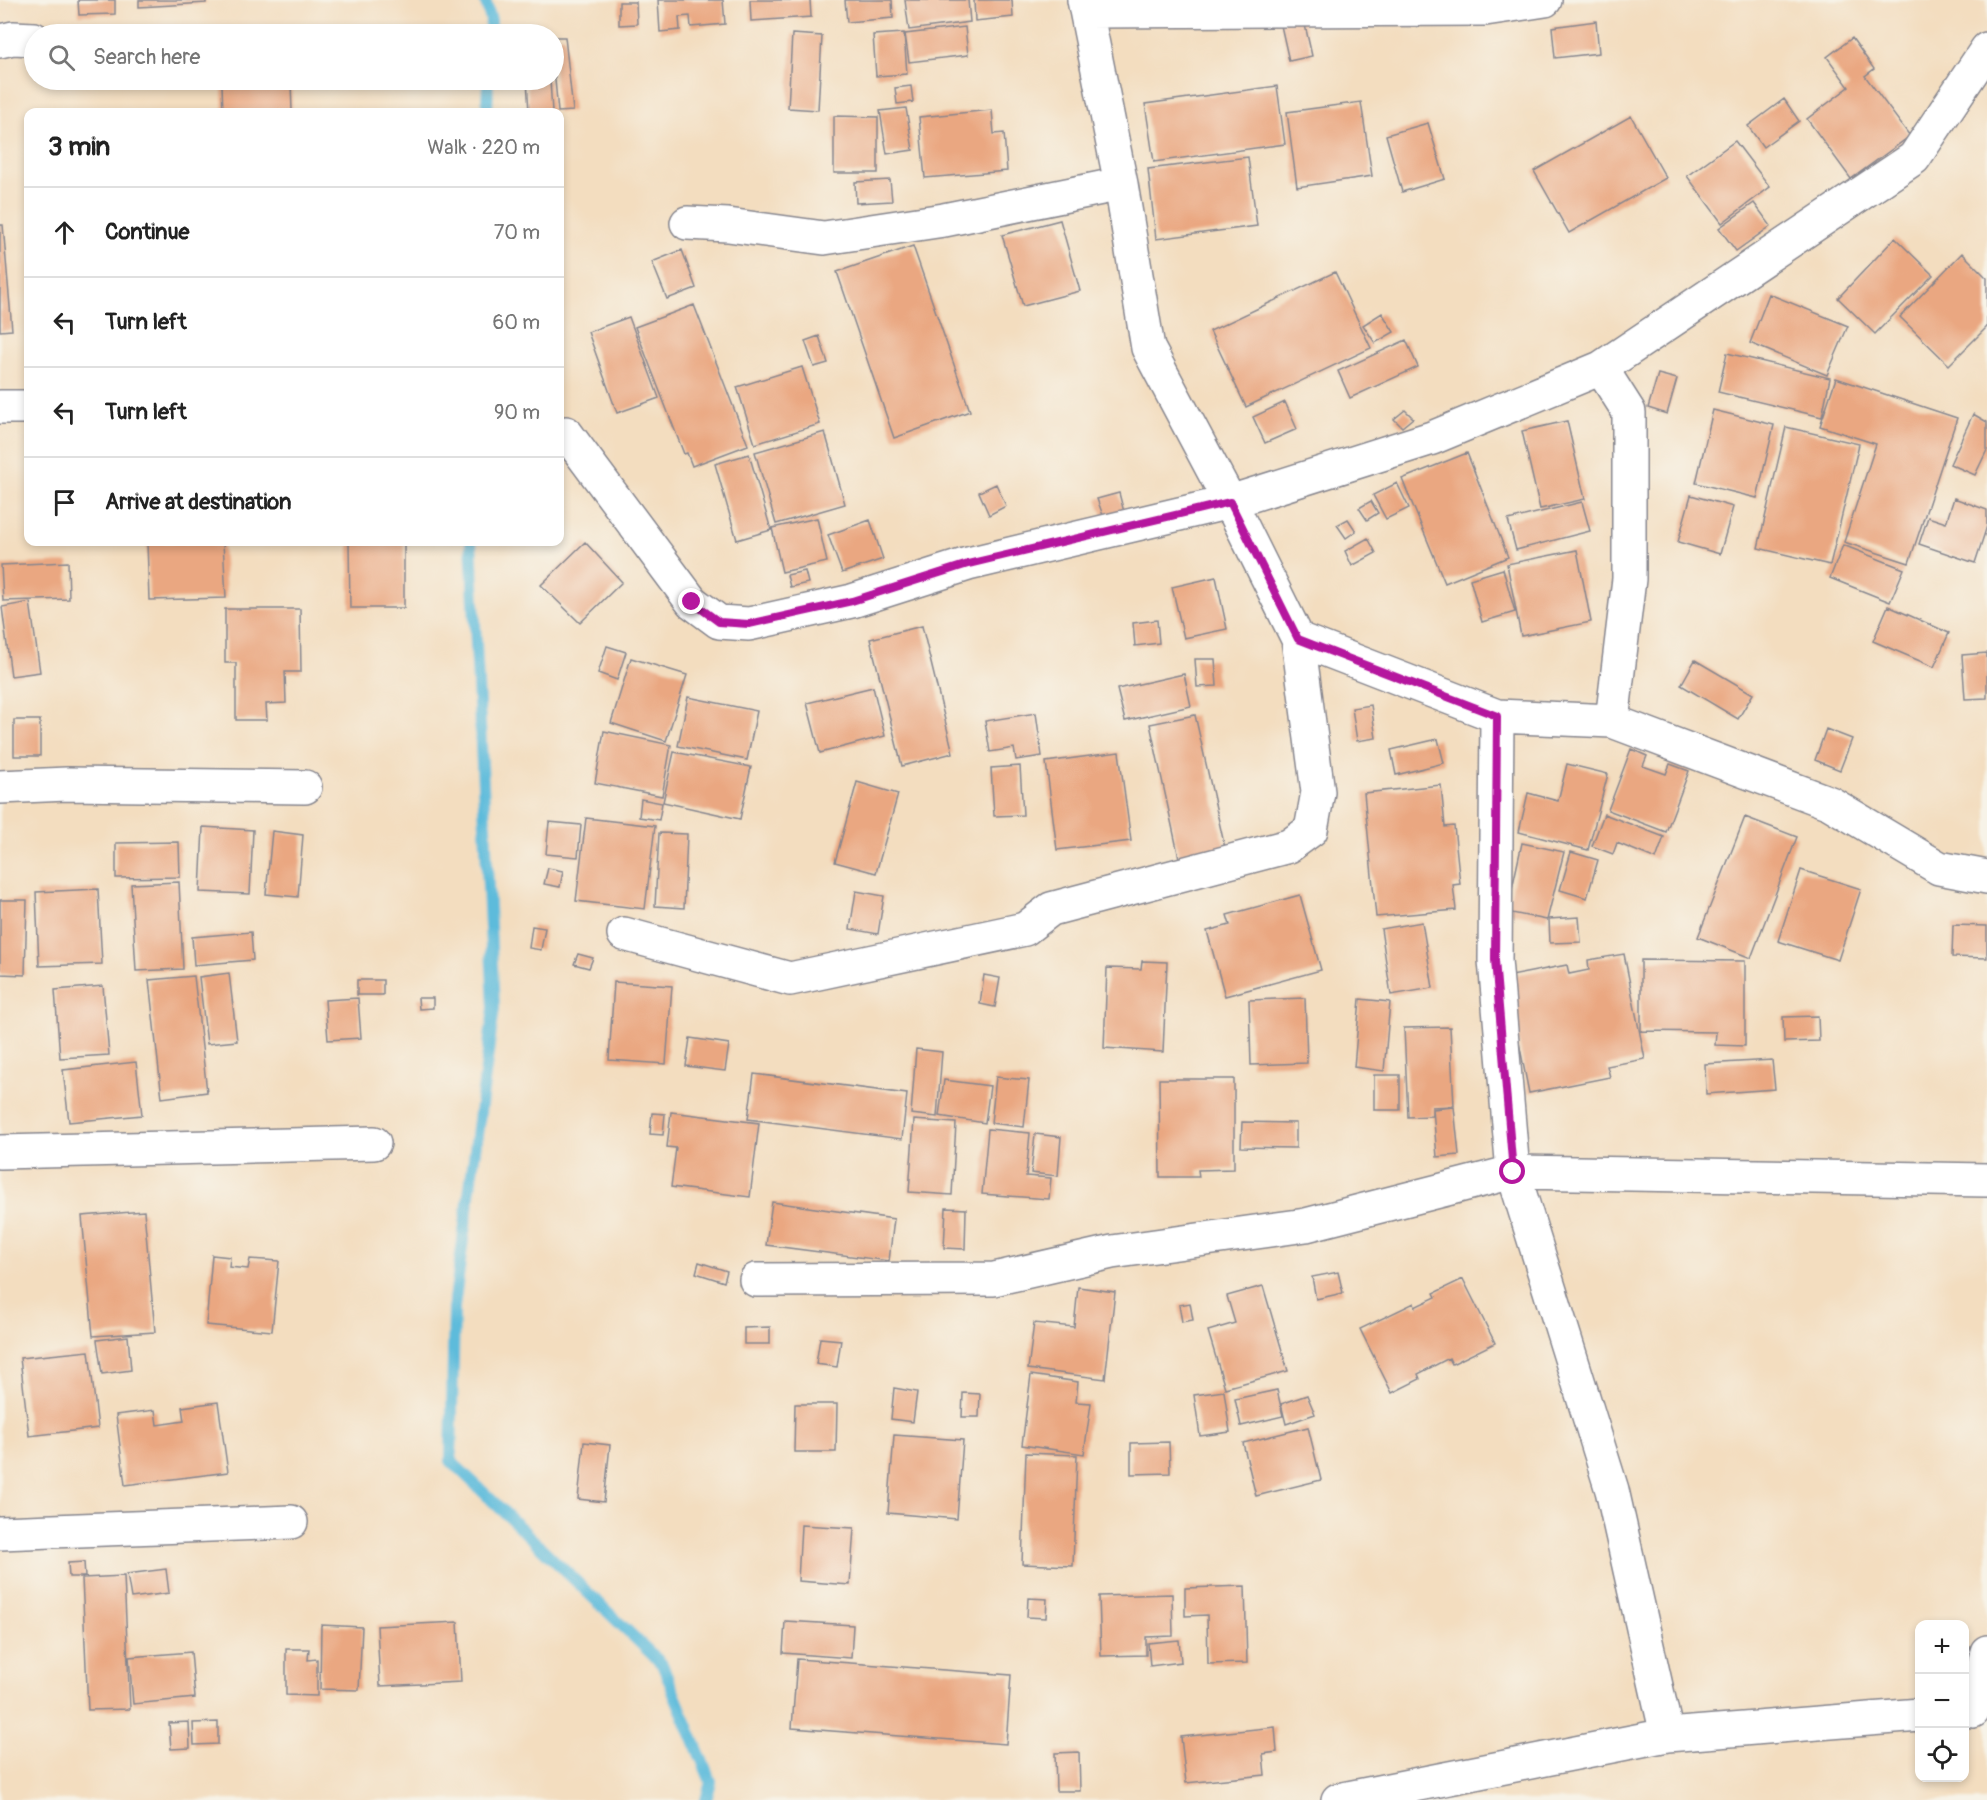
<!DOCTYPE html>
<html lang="en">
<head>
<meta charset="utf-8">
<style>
  :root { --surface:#fff; --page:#f2f2f2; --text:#222; --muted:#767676; --line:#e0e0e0 }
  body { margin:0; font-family:Pangolin,sans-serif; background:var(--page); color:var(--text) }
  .controls { position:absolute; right:18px; bottom:18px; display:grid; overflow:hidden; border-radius:12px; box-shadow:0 3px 9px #0003 }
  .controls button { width:54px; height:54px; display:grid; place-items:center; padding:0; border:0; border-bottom:2px solid var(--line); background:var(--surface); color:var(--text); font:30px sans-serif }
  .stop { position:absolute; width:18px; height:18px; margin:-14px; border:4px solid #b5179e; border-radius:50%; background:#fff }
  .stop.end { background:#b5179e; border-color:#fff; box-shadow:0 2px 6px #0008 }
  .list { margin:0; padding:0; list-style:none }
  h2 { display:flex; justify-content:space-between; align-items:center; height:78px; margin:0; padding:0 24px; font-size:26px }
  h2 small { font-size:20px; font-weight:400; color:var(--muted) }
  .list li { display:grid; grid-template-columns:39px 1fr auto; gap:18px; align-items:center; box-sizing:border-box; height:90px; padding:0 24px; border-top:2px solid var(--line) }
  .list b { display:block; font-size:22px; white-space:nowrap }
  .list em { font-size:20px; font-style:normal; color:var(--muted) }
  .icon { flex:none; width:33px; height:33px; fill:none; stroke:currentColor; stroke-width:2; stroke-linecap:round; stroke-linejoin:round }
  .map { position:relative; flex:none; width:1987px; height:1800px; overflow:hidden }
  .search { position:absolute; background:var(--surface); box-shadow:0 3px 9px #0003; left:24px; top:24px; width:540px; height:66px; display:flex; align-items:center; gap:15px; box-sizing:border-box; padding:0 21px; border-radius:33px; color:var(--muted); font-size:22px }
  .panel { position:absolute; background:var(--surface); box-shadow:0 3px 9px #0003; left:24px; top:108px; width:540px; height:438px; border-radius:12px }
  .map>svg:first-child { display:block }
</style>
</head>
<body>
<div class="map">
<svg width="1987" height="1800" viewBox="0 0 1987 1800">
  <rect width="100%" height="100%" fill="#f7f3e8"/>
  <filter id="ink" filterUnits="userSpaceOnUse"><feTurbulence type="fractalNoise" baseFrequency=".0167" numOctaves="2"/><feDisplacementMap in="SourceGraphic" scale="12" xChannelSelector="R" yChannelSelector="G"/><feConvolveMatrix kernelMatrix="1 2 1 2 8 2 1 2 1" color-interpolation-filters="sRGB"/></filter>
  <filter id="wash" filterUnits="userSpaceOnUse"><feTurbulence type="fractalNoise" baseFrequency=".008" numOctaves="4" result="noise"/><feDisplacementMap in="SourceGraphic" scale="24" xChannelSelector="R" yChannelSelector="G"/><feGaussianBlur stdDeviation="1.35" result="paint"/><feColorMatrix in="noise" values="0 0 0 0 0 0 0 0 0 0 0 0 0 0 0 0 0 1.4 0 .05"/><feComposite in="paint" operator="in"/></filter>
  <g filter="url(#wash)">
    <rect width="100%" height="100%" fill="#f3ddbf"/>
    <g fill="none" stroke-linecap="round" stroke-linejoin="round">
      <!-- stream -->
      <path stroke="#5dbbdb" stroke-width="12" d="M485 0 491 20 490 34
        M487 112 488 80
        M471 542 494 1008 454 1307 451 1461 662 1664 711 1782 706 1800"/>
    </g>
    <g id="blocks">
      <!-- building -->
      <path fill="#eaa781" d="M78 0H115V14L79 15Z
        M139 0H206V3L139 7Z
        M658 0H723L725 24 691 27 690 16 679 17 680 30 660 32Z
        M750 0H810L811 17 751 21Z
        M845 0H892L893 18 847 22Z
        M905 0H968L970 22 909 30Z
        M974 0H1012L1013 17 975 21Z
        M619 2H636L637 24 619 25Z
        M1303 16 1312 56 1289 61 1280 21Z
        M1596 21 1599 53 1555 58 1552 27Z
        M965 27 968 55 909 62 905 34Z
        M904 33 907 74 876 76 873 35Z
        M792 34 822 36 818 110 788 108Z
        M554 37H565L573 111 558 112 554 69Z
        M1852 38 1874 69 1865 76 1910 136 1851 179 1807 119 1849 87 1827 57Z
        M527 80H550L552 112H529Z
        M291 82 292 112H223L222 85Z
        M911 86 913 102 897 104 895 88Z
        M1277 86 1285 144 1154 162 1145 104Z
        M1784 99 1799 121 1763 147 1748 126Z
        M1361 102 1372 176 1297 187 1287 112Z
        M906 108 913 150 887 154 880 111Z
        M992 110 994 134 1004 133 1007 171 925 178 919 117Z
        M834 116 878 117V173H834Z
        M1631 116 1666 178 1569 233 1534 171Z
        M1428 123 1445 179 1402 192 1386 135Z
        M1735 141 1770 187 1722 223 1687 176Z
        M1248 157 1257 226 1156 239 1148 169Z
        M890 180 892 201 856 203 855 182Z
        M1754 203 1771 226 1736 251 1719 228Z
        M1060 220 1080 291 1023 306 1002 235Z
        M0 225H3L12 330 0 331Z
        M1895 238 1933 275 1875 334 1838 298Z
        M913 246 970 411 894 438 837 272Z
        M682 250 696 288 667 299 652 262Z
        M1962 253 1987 278V327L1949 365 1900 317Z
        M1335 272 1371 348 1246 407 1210 331Z
        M1769 294 1848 326 1827 375 1750 343Z
        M694 305 748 445 692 466 687 453 684 454 635 327Z
        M1382 313 1394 332 1375 343 1363 325Z
        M629 317 659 398 617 413 588 332Z
        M819 336 828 363 814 367 805 341Z
        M1406 340 1418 367 1350 398 1338 371Z
        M1727 353 1830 378 1822 417 1718 392Z
        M802 367 820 424 755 444 737 387Z
        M1658 374 1677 379 1667 414 1648 408Z
        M1836 378 1957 418 1909 563 1844 542 1876 444 1820 426Z
        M1285 402 1297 429 1265 443 1253 417Z
        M1405 410 1413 418 1402 427 1394 419Z
        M1713 410 1774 425 1757 498 1696 483Z
        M1973 414 1987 422V450L1975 475 1950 464Z
        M1567 421 1585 499 1540 509 1522 431Z
        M1786 427 1859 444 1830 565 1758 548Z
        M825 432 845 504 776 524 755 452Z
        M1467 453 1508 557 1445 583 1402 479Z
        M749 454 771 530 737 540 715 464Z
        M1397 483 1409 508 1386 519 1373 495Z
        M996 484 1006 506 989 515 979 492Z
        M1119 493 1124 512 1104 518 1097 499Z
        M1691 495 1733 507 1720 554 1678 542Z
        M1954 498 1987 510V526L1975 563 1919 544 1928 517 1946 523Z
        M1371 501 1378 513 1367 520 1359 508Z
        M1582 502 1590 531 1516 550 1508 520Z
        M817 518 827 562 782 572 772 528Z
        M1348 519 1356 531 1346 538 1337 525Z
        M870 520 883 559 842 573 828 535Z
        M1368 538 1376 553 1352 566 1345 551Z
        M147 542H223L226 598 149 600Z
        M349 542H404V608H350Z
        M585 542 622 582 580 623 541 585Z
        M1843 545 1904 569 1890 602 1830 578Z
        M1577 550 1591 622 1521 636 1507 564Z
        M68 562 69 599 3 601 1 565Z
        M1503 569 1515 612 1482 622 1470 579Z
        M805 571 808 583 790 587 787 575Z
        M1216 577 1227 629 1184 638 1172 587Z
        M30 602 40 672 11 676 2 607Z
        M1888 606 1949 633 1934 667 1873 641Z
        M225 609H300L301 672H285L286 703 266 704 267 720H236V663H225Z
        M1157 620 1159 643 1135 646 1133 623Z
        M922 626 953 753 902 766 870 639Z
        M607 646 626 652 617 680 598 673Z
        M1987 653V698L1965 699 1962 655Z
        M631 658 687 675 666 741 611 723Z
        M1195 659H1215L1217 686 1197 687Z
        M1695 660 1753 694 1738 719 1681 685Z
        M1184 674 1191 706 1125 721 1117 689Z
        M873 687 885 736 820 753 807 703Z
        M688 697 757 711 747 760 678 746Z
        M1371 705 1376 738 1357 741 1352 708Z
        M1036 713 1042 756 1016 760 1014 748 990 752 985 721Z
        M1195 715 1225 848 1179 858 1150 724Z
        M14 720H40V756H14Z
        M1826 729 1852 739 1840 770 1815 760Z
        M604 731 671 745 662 796 595 783Z
        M1438 739 1444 763 1396 775 1391 750Z
        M1631 749 1647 756 1643 766 1666 774 1670 764 1689 771 1666 832 1608 810Z
        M674 752 751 767 740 819 663 802Z
        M1119 752 1131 841 1057 850 1046 762Z
        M1567 764 1608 774 1588 850 1519 832 1528 793 1558 801Z
        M1020 766 1023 815 994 816 991 768Z
        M857 782 898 794 876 873 835 862Z
        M1441 785 1445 827 1454 826 1460 884 1453 885 1456 910 1376 917 1364 793Z
        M641 799 662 803 659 820 639 817Z
        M1604 814 1664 837 1656 859 1617 843 1613 854 1592 846Z
        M1745 817 1797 837 1751 958 1698 937Z
        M586 818 655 826 645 909 576 901Z
        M549 822 581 825 578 857 546 854Z
        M203 827 253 830 250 894 200 892Z
        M272 831 303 835 298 897 266 894Z
        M659 833 687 834 684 908 655 906Z
        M179 842 180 877 116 878V843Z
        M1522 843 1564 852 1547 920 1507 912Z
        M1571 852 1598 860 1587 898 1560 890Z
        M548 868 563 871 560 887 544 884Z
        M1801 870 1861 889 1838 960 1778 941Z
        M179 882 183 969 136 971 131 884Z
        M98 889 102 964 39 966 36 892Z
        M856 891 884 896 878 934 850 929Z
        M1300 895 1321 970 1225 996 1207 931 1230 925 1227 915Z
        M0 900H27L25 975 0 974Z
        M1579 917 1581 942 1550 943 1549 919Z
        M1422 922 1433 988 1391 995 1381 929Z
        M1953 925 1987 926V958L1952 957Z
        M532 926 545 928 541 950 529 948Z
        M251 932 253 960 194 965 192 937Z
        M578 954 593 958 589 968 574 964Z
        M1624 954 1645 1059 1607 1066 1610 1077 1529 1093 1506 977 1567 965 1569 974 1589 970 1588 960Z
        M1641 960 1745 961V1046L1715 1045 1716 1032 1641 1031Z
        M1142 961 1167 962 1163 1052 1104 1048 1107 968 1141 969Z
        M229 973 237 1041 207 1044 199 977Z
        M984 975 1000 978 995 1007 980 1004Z
        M194 976 207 1092 162 1098 149 980Z
        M357 980H383V995H357Z
        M614 982 672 986 666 1064 609 1060Z
        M103 986 109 1055 60 1058 55 990Z
        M358 998 361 1038 328 1040 325 1000Z
        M418 998H433V1008L419 1009Z
        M1305 998 1307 1063 1251 1065 1249 1000Z
        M1360 999 1390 1002 1384 1071 1354 1067Z
        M1818 1016 1819 1041 1784 1042 1783 1017Z
        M1450 1027 1454 1106 1432 1107V1116L1408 1117 1404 1028Z
        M690 1038 729 1044 725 1071 686 1066Z
        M916 1049 942 1052 937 1117 911 1114Z
        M1772 1060 1775 1089 1706 1094 1705 1064Z
        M136 1062 142 1115 69 1122 63 1070Z
        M754 1074 907 1094 902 1139 748 1119Z
        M1374 1075H1400V1110H1374Z
        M996 1077 1029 1080 1024 1127 991 1123Z
        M1159 1079H1234V1169L1198 1170 1199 1177H1160Z
        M944 1080 990 1086 985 1123 939 1116Z
        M1454 1107 1459 1155 1437 1157 1433 1109Z
        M671 1112 759 1123 750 1197 671 1187 676 1148 667 1147Z
        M652 1113 665 1114 663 1135 650 1134Z
        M914 1120 956 1123 952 1195 909 1192Z
        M1242 1122 1296 1123V1148L1241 1147Z
        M988 1129 1030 1133 1026 1176 1051 1178 1049 1199 982 1194Z
        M1035 1134 1061 1137 1058 1176 1031 1173Z
        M772 1202 894 1219 889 1261 766 1245Z
        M946 1208 966 1209 965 1249 944 1248Z
        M144 1211 155 1332 93 1336 82 1216Z
        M212 1255 230 1257 229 1267 248 1269 250 1259 279 1261 272 1331 206 1325Z
        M699 1262 727 1271 724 1282 696 1273Z
        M1338 1272 1343 1293 1316 1299 1312 1277Z
        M1463 1279 1495 1343 1452 1364 1449 1358 1418 1374 1420 1379 1392 1393 1360 1329 1414 1303 1415 1307 1436 1297 1434 1293Z
        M1263 1286 1288 1371 1225 1388 1208 1331 1235 1323 1227 1296Z
        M1078 1287 1115 1292 1105 1379 1028 1369 1034 1323 1074 1327Z
        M1190 1303 1193 1320 1182 1322 1179 1305Z
        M770 1327V1344H744V1328Z
        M128 1336 131 1370 102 1374 97 1340Z
        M820 1338 841 1340 837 1367 816 1364Z
        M89 1351 98 1428 29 1436 20 1358Z
        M1031 1375 1078 1382 1076 1402 1091 1403 1084 1454 1022 1445Z
        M894 1388 917 1392 913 1422 891 1419Z
        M1277 1390 1283 1416 1241 1426 1235 1399Z
        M1224 1391 1230 1432 1200 1436 1194 1395Z
        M963 1393 980 1394 979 1417H962Z
        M1307 1395 1315 1414 1286 1424 1281 1404Z
        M218 1402 228 1472 125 1485 116 1415 155 1410 157 1425 184 1421 182 1407Z
        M795 1404H837L836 1452H794Z
        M1308 1427 1321 1480 1256 1496 1243 1443Z
        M894 1435 963 1440 957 1519 888 1513Z
        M584 1442 610 1445 604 1502 578 1499Z
        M1169 1442 1170 1473 1131 1474V1443Z
        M1026 1453 1077 1455 1073 1566 1022 1564Z
        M801 1525 854 1528 850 1585 798 1581Z
        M84 1562 85 1577H69L68 1563Z
        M166 1569 169 1593 131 1598 127 1574Z
        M124 1576 130 1709 88 1710 82 1578Z
        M1245 1586 1247 1663 1208 1664 1207 1615 1185 1616V1588Z
        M1172 1594 1173 1636 1146 1637V1655L1101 1656 1099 1596Z
        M1028 1598 1047 1599 1046 1618 1027 1617Z
        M785 1621 853 1625 851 1658 783 1653Z
        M458 1622 461 1682 380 1686 377 1626Z
        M321 1625 362 1627 359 1690 320 1689Z
        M1179 1640 1181 1662 1150 1666 1148 1643Z
        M286 1649H309L308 1660 317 1659V1696L286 1695Z
        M191 1652 195 1698 133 1704 129 1657Z
        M797 1659 1011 1675 1006 1744 792 1728Z
        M189 1722 190 1748 171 1749 169 1723Z
        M218 1722V1744L194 1745 193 1723Z
        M1275 1727 1277 1752 1263 1754 1265 1775 1186 1783 1181 1737Z
        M1079 1752 1080 1791H1056L1055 1753Z"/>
    </g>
  </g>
  <g filter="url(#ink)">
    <use href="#blocks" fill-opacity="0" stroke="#87868e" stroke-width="1.5"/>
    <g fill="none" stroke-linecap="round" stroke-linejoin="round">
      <defs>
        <path id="street" d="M1084 0 1121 184 1148 348 1230 502 1298 639 1497 716 1495 960 1513 1172 1612 1490 1667 1735
          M1087 11 1485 9 1545 0
          M0 41 13 38 34 39
          M687 223 728 225 824 238 944 220 1121 184
          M1601 368 1914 158 1987 49
          M0 407H28
          M566 433 692 602 719 622 749 624 852 601 968 564 1230 502 1432 438 1601 368 1629 412V579L1612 721 1497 716
          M1612 721 1830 803 1939 868 1987 877
          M0 787 67 784 305 787
          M624 934 790 979 1025 929 1051 909 1289 846 1311 830 1318 792 1298 639
          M0 1152 374 1143
          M756 1280 994 1279 1112 1252 1306 1225 1513 1172 1987 1180
          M0 1533 291 1522
          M1973 1711 1987 1652
          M1338 1800 1667 1735 1920 1715"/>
      </defs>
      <!-- street casing -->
      <use href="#street" stroke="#87868e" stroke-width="36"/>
      <!-- street -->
      <use href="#street" stroke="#fff" stroke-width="33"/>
    </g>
  </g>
  <g fill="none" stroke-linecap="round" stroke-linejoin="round" filter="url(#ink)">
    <!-- route -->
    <path stroke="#b5179e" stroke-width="8" d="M692 602 719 622 749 624 852 601 968 564 1230 502 1298 639 1497 716 1495 960 1513 1172"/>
  </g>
</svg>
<div class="controls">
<button>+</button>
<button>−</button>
<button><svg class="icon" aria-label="locate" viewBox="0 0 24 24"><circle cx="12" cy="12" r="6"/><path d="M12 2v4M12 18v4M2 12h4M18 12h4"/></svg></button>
</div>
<div class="stop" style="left:1513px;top:1172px"></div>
<div class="stop end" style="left:692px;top:602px"></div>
<div class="search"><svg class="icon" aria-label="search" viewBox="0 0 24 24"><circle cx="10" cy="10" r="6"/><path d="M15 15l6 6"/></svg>Search here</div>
<section class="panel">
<h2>3 min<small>Walk · 220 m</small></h2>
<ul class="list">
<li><svg class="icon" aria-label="ahead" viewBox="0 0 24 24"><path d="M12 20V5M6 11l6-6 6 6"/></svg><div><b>Continue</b></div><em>70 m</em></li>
<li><svg class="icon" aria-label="left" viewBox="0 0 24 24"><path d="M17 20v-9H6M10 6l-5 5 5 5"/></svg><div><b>Turn left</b></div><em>60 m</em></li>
<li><svg class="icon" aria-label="left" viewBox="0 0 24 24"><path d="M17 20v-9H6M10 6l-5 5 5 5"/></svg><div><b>Turn left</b></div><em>90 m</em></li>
<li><svg class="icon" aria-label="arrive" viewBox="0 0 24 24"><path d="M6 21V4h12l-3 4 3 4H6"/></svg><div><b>Arrive at destination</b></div></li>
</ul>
</section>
</div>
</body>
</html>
